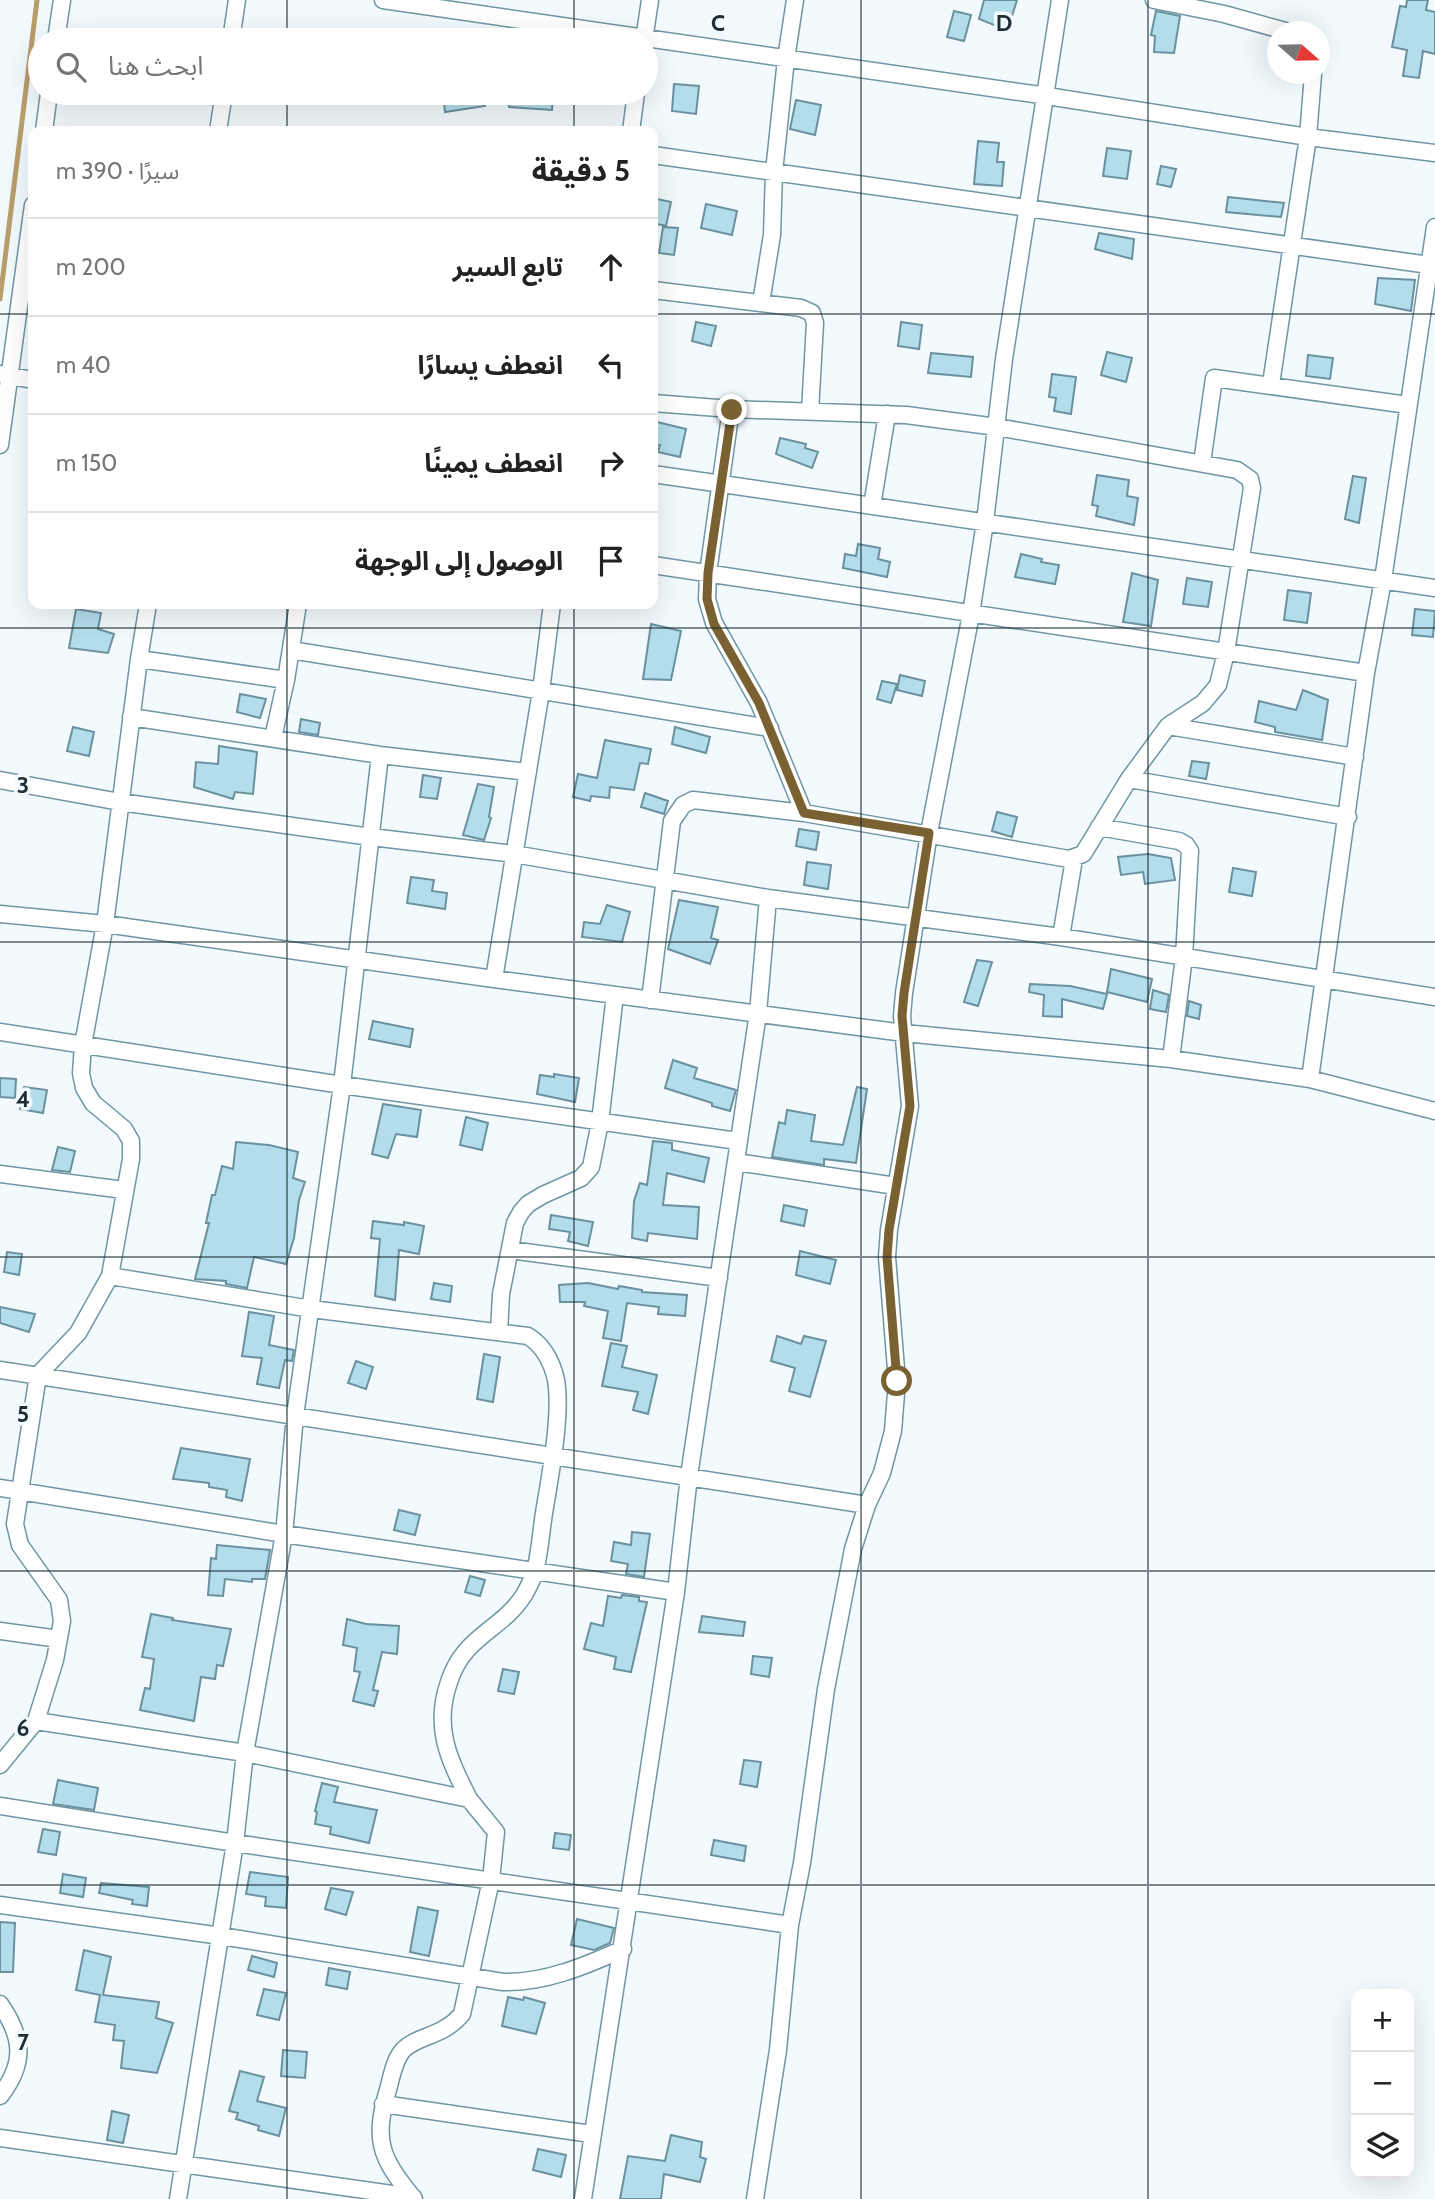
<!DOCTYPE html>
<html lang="ar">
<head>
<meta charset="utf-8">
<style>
  :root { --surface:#fff; --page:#f6f6f6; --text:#222; --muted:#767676; --line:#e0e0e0 }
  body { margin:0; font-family:Cabin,"Noto Sans Arabic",sans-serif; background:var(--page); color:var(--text); direction:rtl }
  .controls { position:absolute; right:21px; bottom:21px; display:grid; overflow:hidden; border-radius:14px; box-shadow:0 7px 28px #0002 }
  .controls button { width:63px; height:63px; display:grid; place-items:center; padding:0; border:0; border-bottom:2px solid var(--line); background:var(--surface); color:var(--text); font:35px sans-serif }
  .compass { position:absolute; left:1267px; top:21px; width:63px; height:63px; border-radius:50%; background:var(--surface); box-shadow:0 7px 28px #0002; rotate:110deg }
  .stop { position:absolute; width:21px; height:21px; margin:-16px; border:5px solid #796132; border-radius:50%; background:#fff }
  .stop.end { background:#796132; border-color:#fff; box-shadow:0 2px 7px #0008 }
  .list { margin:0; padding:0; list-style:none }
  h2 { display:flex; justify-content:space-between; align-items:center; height:91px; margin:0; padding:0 28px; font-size:30px }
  h2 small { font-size:23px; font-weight:400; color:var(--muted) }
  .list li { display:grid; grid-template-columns:46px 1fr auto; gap:21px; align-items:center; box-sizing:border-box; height:98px; padding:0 28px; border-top:2px solid var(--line) }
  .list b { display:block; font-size:26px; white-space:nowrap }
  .list em { font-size:23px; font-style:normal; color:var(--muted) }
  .icon { flex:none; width:38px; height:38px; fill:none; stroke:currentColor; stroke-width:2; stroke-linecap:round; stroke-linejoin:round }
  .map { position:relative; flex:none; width:1435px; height:2199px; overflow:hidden; direction:ltr }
  .search { position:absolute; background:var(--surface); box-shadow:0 7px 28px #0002; left:28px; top:28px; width:630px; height:77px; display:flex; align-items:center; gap:18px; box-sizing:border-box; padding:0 24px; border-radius:38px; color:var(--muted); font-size:26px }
  .panel { position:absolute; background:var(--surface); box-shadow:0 7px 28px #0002; left:28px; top:126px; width:630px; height:483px; border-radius:14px; direction:rtl }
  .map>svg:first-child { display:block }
</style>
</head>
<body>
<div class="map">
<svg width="1435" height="2199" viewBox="0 0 1435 2199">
  <rect width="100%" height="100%" fill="#f2fafd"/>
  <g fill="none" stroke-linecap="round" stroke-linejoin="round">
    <!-- stream -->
    <path stroke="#b99e6c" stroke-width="5" d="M0 299 37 0"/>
  </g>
  <!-- building -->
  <path fill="#b4ddeb" stroke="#6b919e" stroke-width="2" d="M984 0H1017L1011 19 1009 18 1004 29 979 19Z
    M1407 0H1428L1426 10 1435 12V54L1423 51 1419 78 1403 76 1407 50 1392 47 1400 6 1406 7Z
    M954 11 971 15 964 41 947 37Z
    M1156 11 1180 16 1174 53 1154 52 1155 36 1151 35Z
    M674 84 699 86 696 114 672 111Z
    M443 93H483L485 106 445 112Z
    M510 93H553L552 110 509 107Z
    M796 100 821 105 815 135 790 129Z
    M978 141 999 143 997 162H1004L1002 186 974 184Z
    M1107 148 1131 151 1127 179 1103 176Z
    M1161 166 1176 169 1171 187 1157 184Z
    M1228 197 1284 203 1281 217 1226 212Z
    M657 199 671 202 666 226 653 223Z
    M706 204 737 211 732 235 701 228Z
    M663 227 678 228 674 255 659 253Z
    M1099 233 1134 239 1132 259 1095 249Z
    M1378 278 1415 280 1411 311 1375 304Z
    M696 322 716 326 711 346 692 341Z
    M901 322 922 325 919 349 898 346Z
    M1107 352 1132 358 1126 382 1101 375Z
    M931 353 973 357 971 377 928 373Z
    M1308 355 1333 358 1330 379 1306 376Z
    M1052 374 1076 377 1071 414 1054 411 1056 398 1049 397Z
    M653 421 686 429 680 457 658 452 660 445H653Z
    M780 438 806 444 805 448 818 452 812 468 776 454Z
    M1097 475 1129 480 1127 496 1138 498 1134 525 1096 516 1098 506 1092 505Z
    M1353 476 1366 478 1359 523 1345 519Z
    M858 544 880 548 878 559 890 562 887 577 843 568 845 554 856 556Z
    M1021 554 1042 559 1041 562 1059 565 1055 584 1015 577Z
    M1132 573 1158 580 1151 626 1123 622Z
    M1187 578 1212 582 1208 607 1183 604Z
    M1288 590 1311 593 1307 623 1284 620Z
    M76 609 101 613 98 629 114 634 108 653 69 648Z
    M1415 609 1435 611 1433 637 1412 635Z
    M651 624 681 631 671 680 643 679Z
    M900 675 925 681 922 696 897 690Z
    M882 681 897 684 891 703 877 699Z
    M1303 690 1328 700 1322 740 1275 732V727L1255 722 1259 701 1296 710Z
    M240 694 266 699 260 718 237 712Z
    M301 719 320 723 318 735 299 732Z
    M73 727 94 732 89 756 67 751Z
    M675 727 710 737 706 753 672 744Z
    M605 740 651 749 648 764 640 763 634 790 610 787 609 798 591 796 590 801 573 797 578 774 597 778Z
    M219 746 257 752 253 794 235 792 233 799 194 787 196 762 218 764Z
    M1192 761 1209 763 1206 779 1189 776Z
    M423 775 441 778 437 799 420 797Z
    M478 784 494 787 489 817 491 818 484 840 463 835Z
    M645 793 668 801 664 814 641 807Z
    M997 812 1017 817 1012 837 992 831Z
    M799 829 819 832 816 850 796 846Z
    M1148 854 1171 858 1175 880 1145 884 1143 872 1121 875 1118 857Z
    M807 862 831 865 828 889 804 885Z
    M1233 868 1256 872 1252 896 1229 892Z
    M411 877 434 880 432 891 447 893 445 909 407 903Z
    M679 900 718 907 711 938 718 940 710 964 668 949Z
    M607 905 630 912 622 942 582 937 584 922 600 924Z
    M977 960 992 962 978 1006 964 1002Z
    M1111 969 1152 979 1147 1002 1107 992Z
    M1030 984 1070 986 1107 994 1103 1009 1062 999V1017L1043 1016 1044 995 1029 992Z
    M1153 990 1169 995 1166 1012 1150 1009Z
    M1189 1001 1201 1005 1199 1019 1187 1016Z
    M373 1021 413 1029 410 1047 369 1039Z
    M673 1060 697 1068 694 1078 736 1090 730 1111 712 1106V1103L665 1088Z
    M554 1074 579 1078 575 1102 537 1094 540 1075 554 1077Z
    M0 1078 16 1079 15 1098 0 1097Z
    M24 1087 47 1090 43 1113 20 1109Z
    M857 1087 867 1089 856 1163 824 1159V1165L772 1157 779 1122 785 1124 787 1110 815 1115 811 1141 843 1145Z
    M383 1104 421 1110 417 1137 396 1134 388 1158 372 1154Z
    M466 1117 488 1123 482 1150 460 1145Z
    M653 1141 672 1143V1150L709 1158 704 1182 667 1173 663 1205 699 1207 697 1239 648 1233 647 1241 632 1238 634 1201 640 1183 647 1185Z
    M236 1142 269 1145 298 1152 293 1178 305 1182 299 1200 294 1238 286 1264 254 1257 247 1288 226 1284V1281L195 1279 209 1223H206L212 1195H215L222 1166 233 1169Z
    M58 1147 75 1151 70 1172 52 1170Z
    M784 1205 807 1210 804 1226 781 1221Z
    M551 1215 593 1222 588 1246 568 1241 570 1232 549 1229Z
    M373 1221 404 1225V1222L424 1226 419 1254 399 1250 395 1300 375 1296 380 1239 371 1238Z
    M800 1251 836 1260 830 1284 796 1275Z
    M7 1252 22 1254 19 1275 4 1272Z
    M434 1283 452 1286 450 1302 431 1299Z
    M588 1283 618 1289 619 1286 642 1290V1292L687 1295 685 1316 658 1314 659 1307 627 1303 621 1341 603 1338 608 1311 584 1306 585 1302H560L559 1285Z
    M0 1307 35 1314 29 1332 0 1323Z
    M249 1312 274 1316 269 1345 294 1350 292 1361 285 1360 279 1388 257 1384 262 1358 242 1356Z
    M777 1336 801 1344 804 1336 826 1341 810 1397 789 1391 795 1368 771 1361Z
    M611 1343 627 1346 622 1367 657 1375 648 1414 633 1410 638 1392 602 1386Z
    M484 1354 500 1357 493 1402 477 1399Z
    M356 1361 373 1367 366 1389 348 1383Z
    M181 1448 250 1459 242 1501 226 1497 227 1490 209 1487V1483L173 1479Z
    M399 1510 420 1515 415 1535 394 1530Z
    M632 1532 650 1534 644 1577 626 1574 628 1564 611 1561 614 1542 631 1545Z
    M217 1545 270 1550 265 1579H252V1582L225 1579 223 1596 208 1595 211 1558 216 1559Z
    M470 1576 485 1580 480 1596 465 1592Z
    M622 1595 639 1597V1601L647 1602 631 1672 614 1669 616 1657 584 1649 591 1623 603 1626 608 1596 621 1598Z
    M151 1614 173 1618 172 1620 231 1629 223 1666 217 1665 215 1679 201 1677 194 1721 140 1710 145 1688 150 1689 154 1659 142 1657Z
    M702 1616 745 1622 743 1636 699 1632Z
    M347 1619 366 1624 399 1626 397 1654 382 1652 373 1690 378 1691 374 1706 353 1701 360 1672 354 1671 357 1648 343 1645Z
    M753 1656 772 1658 769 1677 751 1674Z
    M503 1669 519 1672 514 1694 498 1691Z
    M744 1760 761 1762 757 1787 740 1784Z
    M58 1780 98 1788 94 1810 53 1804Z
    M322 1783 338 1787 334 1802 377 1810 369 1843 330 1834 331 1827 315 1824 317 1812 315 1811Z
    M43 1829 60 1832 56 1855 38 1852Z
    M555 1833 571 1835 569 1850 553 1848Z
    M714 1840 746 1846 744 1861 711 1855Z
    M250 1872 288 1877 286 1908 265 1906 266 1897 246 1894Z
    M63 1874 86 1878 83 1897 60 1893Z
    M101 1883 149 1887 147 1906 132 1904 133 1900 99 1893Z
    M331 1888 353 1892 346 1915 325 1909Z
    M418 1907 438 1911 429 1956 410 1952Z
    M577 1919 614 1928 610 1943 594 1950 571 1945Z
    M0 1922 15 1923 13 1972H0Z
    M84 1950 111 1957 103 1995 159 2002 156 2018 173 2023 157 2073 121 2068 124 2041 113 2040 115 2025 95 2022 100 1995 76 1990Z
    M252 1956 277 1963 274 1977 248 1970Z
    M329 1968 350 1972 347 1989 326 1985Z
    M264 1989 286 1993 279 2020 257 2015Z
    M508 1997 523 2000 524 1997 545 2003 536 2034 502 2026Z
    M283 2050 307 2052 305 2078 281 2076Z
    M240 2071 264 2077 257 2101 286 2108 279 2136 258 2130 259 2126 236 2119 238 2113 229 2111Z
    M112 2111 129 2115 123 2143 107 2140Z
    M671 2135 702 2142 700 2157 706 2159 700 2182 664 2174 661 2199H620L628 2156 665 2161Z
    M538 2149 566 2155 561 2177 533 2170Z"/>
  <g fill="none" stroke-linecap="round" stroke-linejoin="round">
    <defs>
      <path id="minor" d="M383 0 1047 96 1308 137 1435 153
        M1154 0 1224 14 1289 32
        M56 40 62 0
        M231 40 237 0
        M644 40 650 0
        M44 131 49 93
        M218 131 224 93
        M631 131 636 93
        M653 155 1429 265
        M653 290 801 308 812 313 815 323 810 412
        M761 303 772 235 774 172 786 59 795 0
        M0 374 33 380
        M1271 384 1308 137 1313 74
        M731 409 708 573 707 599 714 623 759 703 804 813
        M0 445 33 205
        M1202 463 1214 378 1408 405
        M653 474 1435 588
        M872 506 887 414
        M653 565 1366 673
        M291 650 770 728
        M139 659 286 680
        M131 717 380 755 528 772
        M1168 726 1355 757
        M273 738 286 680 298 604
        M1129 779 1348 817
        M0 780 120 802 371 837 514 854 768 898 1061 937 1435 997
        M1099 827 1179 841 1186 845 1190 851 1184 957 1171 1059
        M0 914 105 924 494 979 904 1033 1171 1059 1310 1079 1435 1111
        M1061 937 1074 859
        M494 979 541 691 552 604
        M650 1000 672 821 683 805 693 800 804 813 1069 859 1083 854 1129 779 1168 726 1203 703 1218 685 1226 652 1252 488 1250 479 1237 470 997 427 906 415 731 409 653 403
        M0 1032 342 1085 738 1141
        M1310 1079 1366 673 1383 580 1435 227
        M736 1162 896 1186
        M0 1174 124 1190
        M510 1250 719 1278
        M110 1276 311 1309 528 1336C544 1346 552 1362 556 1380 562 1415 550 1476 544 1513 541 1532 540 1552 535 1571 533 1578 528 1588 524 1595 501 1631 464 1635 449 1682 433 1728 449 1759 469 1799
        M499 1332 501 1294 515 1223 521 1212 528 1204 543 1195 581 1178 591 1167 600 1122 615 995
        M0 1370 867 1505
        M0 1488 284 1534 676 1592
        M0 1631 59 1639
        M36 1721 245 1753 469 1799 496 1832 491 1880 462 2014C443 2037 418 2035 403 2050 395 2059 392 2074 389 2086 373 2140 379 2156 414 2199
        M0 1765 36 1721 55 1660 62 1621 59 1600 20 1545 15 1524 38 1375 78 1333 110 1276 131 1159V1141L124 1129 93 1103 84 1088 81 1073 83 1045 105 924 139 659 148 604
        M0 1806 235 1843 790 1925
        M0 1905 221 1936 503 1982C545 1983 585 1966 623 1949
        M0 2004C23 2037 26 2063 0 2096
        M383 2104 591 2134
        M0 2138 413 2197
        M178 2199 235 1843 245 1753 284 1534 295 1416 342 1085 380 755
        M583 2199 676 1592 689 1476 758 1013 768 898
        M755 2199 778 2050 790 1925 802 1863 826 1689 853 1549 867 1505 882 1473 893 1431 897 1381 887 1257 889 1230 910 1106 902 1016 904 993 929 833 971 614 985 522 1004 359 1060 0"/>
    </defs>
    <!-- minor casing -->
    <use href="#minor" stroke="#7096a3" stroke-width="19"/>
    <!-- minor -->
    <use href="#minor" stroke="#fff" stroke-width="16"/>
  </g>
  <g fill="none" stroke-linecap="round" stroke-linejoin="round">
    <!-- route -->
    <path stroke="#796132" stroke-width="9" d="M732 410 708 573 707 599 714 624 759 703 804 813 929 833 904 993 902 1016 910 1106 889 1230 887 1257 897 1381"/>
  </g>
  <!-- grid -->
  <path fill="none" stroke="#1d2d32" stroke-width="2" stroke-opacity="0.55" d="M287 0V40M574 0V40M861 0V2199M1148 0V2199M287 93V131M574 93V131M0 314H33M653 314H1435M287 604V2199M574 604V2199M0 628H1435M0 942H1435M0 1257H1435M0 1571H1435M0 1885H1435"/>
  <g font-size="23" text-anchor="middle" font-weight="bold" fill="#1d2d32" stroke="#f2fafd" stroke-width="7" stroke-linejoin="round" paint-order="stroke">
    <text x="718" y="31">C</text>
    <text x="1004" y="31">D</text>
    <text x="23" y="793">3</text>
    <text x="23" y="1107">4</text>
    <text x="23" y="1422">5</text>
    <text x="23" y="1736">6</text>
    <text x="23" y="2050">7</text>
  </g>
</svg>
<div class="controls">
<button>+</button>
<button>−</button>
<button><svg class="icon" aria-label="layers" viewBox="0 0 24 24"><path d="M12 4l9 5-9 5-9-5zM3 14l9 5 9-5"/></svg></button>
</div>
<svg class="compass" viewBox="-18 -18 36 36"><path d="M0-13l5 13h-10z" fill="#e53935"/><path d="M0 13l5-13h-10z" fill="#767676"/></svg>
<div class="stop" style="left:897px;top:1381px"></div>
<div class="stop end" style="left:732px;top:410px"></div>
<div class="search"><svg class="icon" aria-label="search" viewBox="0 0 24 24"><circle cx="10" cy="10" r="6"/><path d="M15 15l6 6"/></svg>ابحث هنا</div>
<section class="panel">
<h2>5 دقيقة<small>سيرًا · 390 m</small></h2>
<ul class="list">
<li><svg class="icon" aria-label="ahead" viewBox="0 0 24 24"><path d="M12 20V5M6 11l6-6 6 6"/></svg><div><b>تابع السير</b></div><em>200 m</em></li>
<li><svg class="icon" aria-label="left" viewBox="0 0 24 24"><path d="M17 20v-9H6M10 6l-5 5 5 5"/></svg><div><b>انعطف يسارًا</b></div><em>40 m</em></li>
<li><svg class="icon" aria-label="right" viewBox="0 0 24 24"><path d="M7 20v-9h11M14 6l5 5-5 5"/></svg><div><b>انعطف يمينًا</b></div><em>150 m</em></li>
<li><svg class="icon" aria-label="arrive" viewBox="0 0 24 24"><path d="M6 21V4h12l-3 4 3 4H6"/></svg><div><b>الوصول إلى الوجهة</b></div></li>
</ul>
</section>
</div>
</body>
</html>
